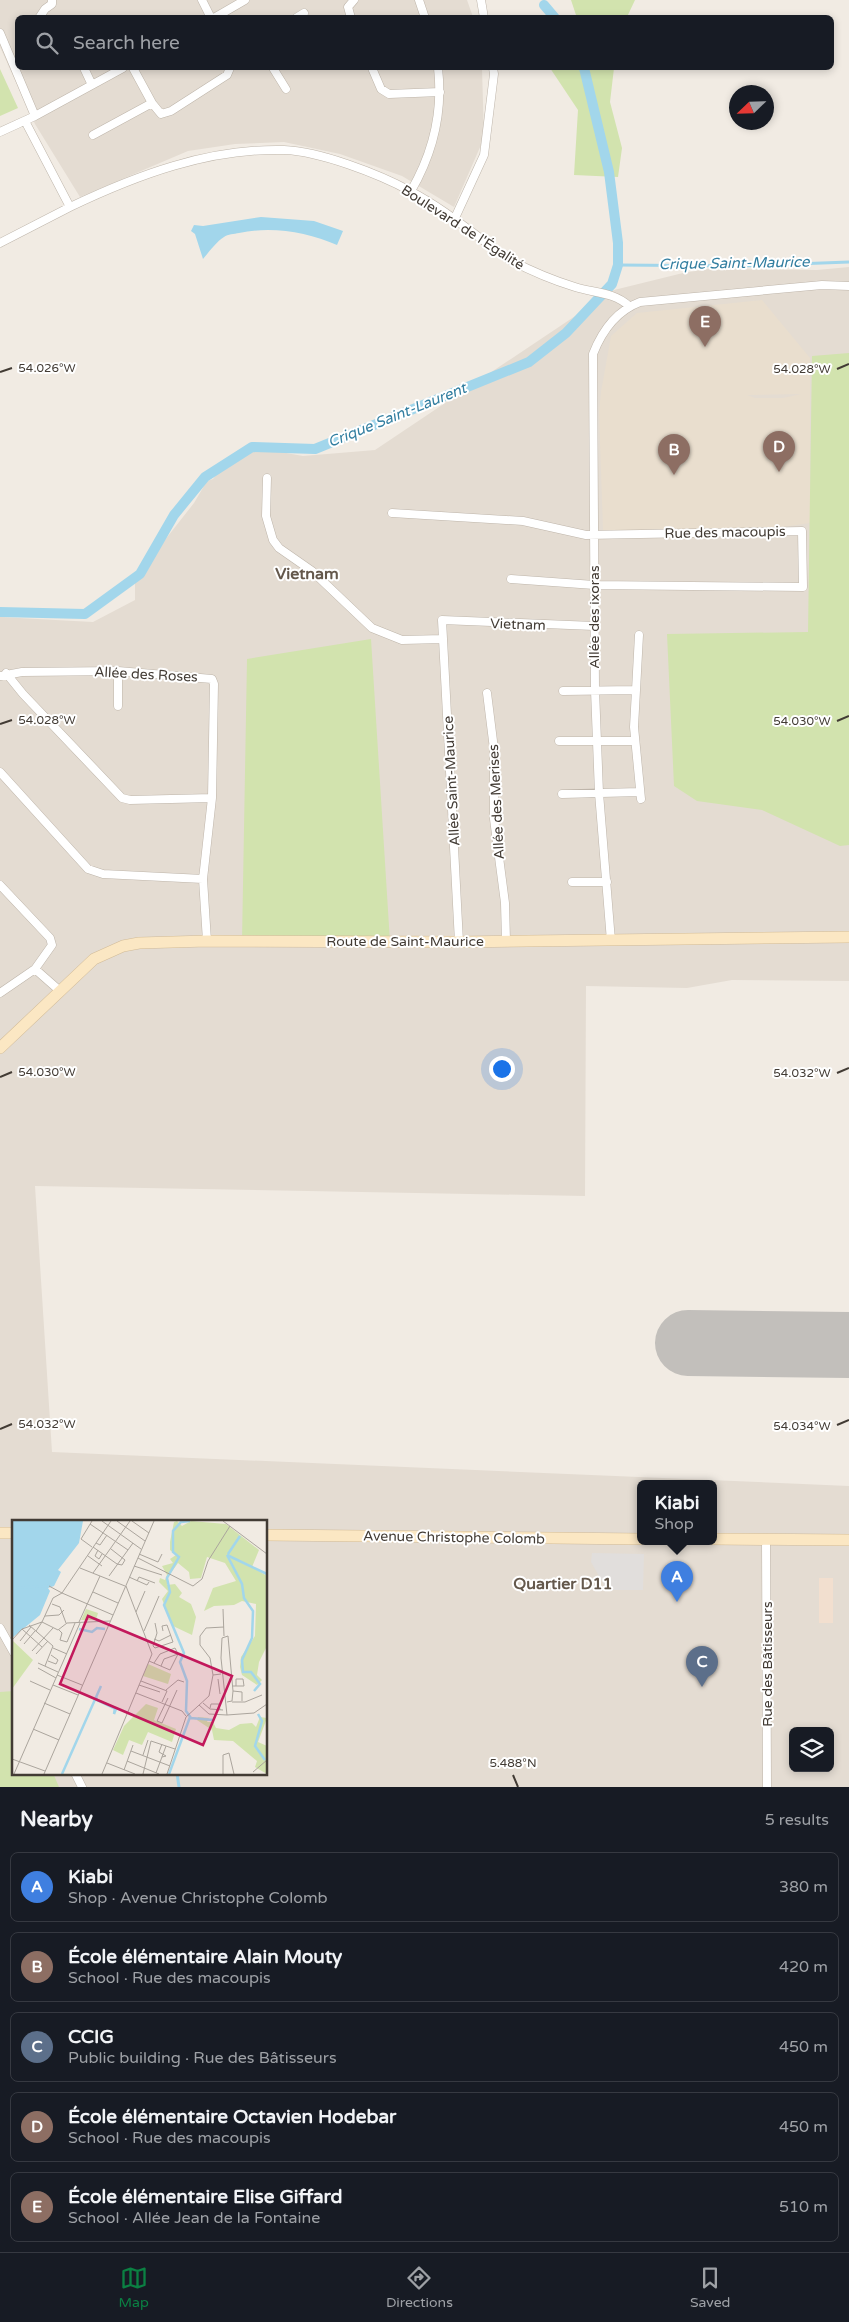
<!DOCTYPE html>
<html lang="en">
<head>
<meta charset="utf-8">
<style>
  :root { --surface:#171b24; --page:#20242c; --text:#f1f3f6; --muted:#9ea1a6; --line:#363941; --accent:#0b8043 }
  body { margin:0; font-family:"Varela Round",sans-serif; background:var(--page); color:var(--text) }
  .controls { position:absolute; right:15px; bottom:15px; display:grid; overflow:hidden; border-radius:8px; box-shadow:0 2px 8px #0003 }
  .controls button { width:45px; height:45px; display:grid; place-items:center; padding:0; border:0; border-bottom:1px solid var(--line); background:var(--surface); color:var(--text); font:25px sans-serif }
  .compass { position:absolute; left:729px; top:85px; width:45px; height:45px; border-radius:50%; background:var(--surface); box-shadow:0 2px 8px #0003; rotate:247deg }
  .you { position:absolute; left:501px; top:1068px; width:18px; height:18px; margin:-12px; border:4px solid #fff; border-radius:50%; background:#1a73e8; box-shadow:0 0 0 8px #1a73e833 }
  .badge { display:grid; place-items:center; width:32px; height:32px; border-radius:50%; background:var(--accent); color:#fff; font-size:16px; font-weight:700 }
  .pin { position:absolute; translate:-50% -41px; filter:drop-shadow(0 1px 2px #0008) }
  .pin::after { content:''; position:absolute; top:26px; width:18px; height:15px; background:inherit; clip-path:polygon(0 0,100% 0,50% 100%) }
  .popup { position:absolute; left:637px; top:1480px; width:80px; height:65px; box-sizing:border-box; display:grid; place-content:center; border-radius:8px; background:var(--surface); filter:drop-shadow(0 1px 4px #0005); font-size:16px; white-space:nowrap; color:var(--muted) }
  .popup b { font-size:19px; color:var(--text) }
  .popup::after { content:''; position:absolute; left:50%; top:100%; margin-left:-10px; border:10px solid transparent; border-top-color:var(--surface) }
  .list { margin:0; padding:0; list-style:none }
  h2 { display:flex; justify-content:space-between; align-items:center; height:65px; margin:0; padding:0 20px; font-size:21px }
  h2 small { font-size:16px; font-weight:400; color:var(--muted) }
  .list li { display:grid; grid-template-columns:32px 1fr auto; gap:15px; align-items:center; box-sizing:border-box; height:70px; margin:0 10px 10px; padding:0 10px; border:1px solid var(--line); border-radius:8px }
  .list b { display:block; font-size:19px; white-space:nowrap }
  .list p { margin:0; font-size:16px; white-space:nowrap; color:var(--muted) }
  .list em { font-size:16px; font-style:normal; color:var(--muted) }
  .icon { flex:none; width:28px; height:28px; fill:none; stroke:currentColor; stroke-width:2; stroke-linecap:round; stroke-linejoin:round }
  .map { position:relative; flex:none; width:849px; height:1787px; overflow:hidden }
  .search { position:absolute; background:var(--surface); box-shadow:0 2px 8px #0003; left:15px; right:15px; top:15px; height:55px; display:flex; align-items:center; gap:12px; box-sizing:border-box; padding:0 18px; border-radius:8px; color:var(--muted); font-size:19px }
  .sheet { height:465px; background:var(--surface) }
  nav { display:flex; justify-content:space-around; align-items:center; box-sizing:border-box; height:70px; border-top:1px solid var(--line); background:var(--surface); font-size:14px; color:var(--muted) }
  nav a { display:grid; justify-items:center; gap:2px }
  nav .on { color:var(--accent) }
  .map>svg:first-child { display:block }
</style>
</head>
<body>
<div class="map">
<svg width="849" height="1787" viewBox="0 0 849 1787">
  <rect width="100%" height="100%" fill="#f1ebe3"/>
  <!-- residential -->
  <path fill="#e4dcd2" fill-rule="evenodd" d="M0 0H467L473 17 18 18V68H482L484 138 454 207 402 176 340 154 284 142 235 144 188 151 80 197 35 124 0 47Z
    M849 267V981L732 980 687 988 586 986 585 1196 35 1186 52 1452 849 1486V1787H0V617L93 622 135 600V578L194 503 207 481 213 479 226 462 252 447 303 456 375 450 614 290 683 273 708 269 817 270ZM641 1483H713V1541H641ZM14 1521H266V1773H14ZM793 1731H830V1768H793Z"/>
  <!-- commercial -->
  <path fill="#f2dfcf" d="M819 1578H833V1623H819Z"/>
  <!-- education -->
  <path fill="#e9dece" fill-rule="evenodd" d="M762 300 810 358V523L748 532 603 530 599 412 601 392 611 336 637 313ZM801 394 783 398H755L747 395Z"/>
  <!-- green -->
  <path fill="#d2e3ae" d="M571 0H635L627 17 577 18Z
    M550 68H614L610 102 622 148 618 177 574 175 578 110Z
    M0 69 18 108 0 116Z
    M849 353V845L840 846 762 810 697 801 674 786 667 634 808 632 812 356Z
    M371 639 390 942 242 941 247 659Z
    M14 1691V1773H53L59 1787H0V1692Z"/>
  <!-- parking -->
  <path fill="#e1dedc" d="M592 1553 644 1554 643 1590H607L591 1562Z"/>
  <!-- water -->
  <path fill="#a2d6eb" d="M261 217 314 221 343 231 337 245C307 232 272 226 239 233 234 234 228 234 224 237 216 242 209 252 203 259L195 234 191 231 194 225 203 226Z"/>
  <g fill="none" stroke-linecap="round" stroke-linejoin="round">
    <!-- stream -->
    <path stroke="#a2d6eb" stroke-width="3" d="M618 265 742 266 849 262
      M177 1773 179 1787"/>
    <!-- canal -->
    <path stroke="#a2d6eb" stroke-width="10" d="M544 5 555 18
      M0 612 85 614 140 574 174 515 205 477 252 447 315 449 529 362 566 333 612 284 618 265V243L609 172 584 68"/>
    <!-- taxiway -->
    <path stroke="#c2bfbb" stroke-width="26" d="M688 1343 686 1333 693 1328H698L731 1344
      M823 1345 839 1342 849 1337"/>
    <!-- runway -->
    <path stroke="#c2bfbb" stroke-width="66" d="M688 1343 849 1345"/>
    <defs>
      <path id="street" d="M202 0 211 18
        M419 0 425 18
        M481 0 484 18
        M39 18 45 9 52 4V0
        M214 18 245 0
        M296 18 304 13
        M351 18 348 7 354 0
        M0 33 35 116
        M84 68 92 85
        M133 68 152 103 161 114 171 111 227 75 230 68
        M273 68 286 89
        M372 68 381 89 389 94 440 92
        M25 121 70 207C137 175 209 148 284 150 319 151 379 174 410 191 445 209 477 237 510 260 531 271 552 280 575 287 594 293 614 292 629 306
        M0 132 35 116 123 68
        M93 135 152 103
        M411 191C433 153 443 111 438 68
        M454 220 484 155 494 74 493 68
        M0 243 70 207
        M267 478 266 516 273 540 279 548 312 571 372 628 402 640 443 639
        M392 513 523 521 586 535 802 531 803 587 594 585 511 579
        M639 635 634 727 641 799
        M6 673 23 694 122 798 130 800 212 798
        M0 676 22 672 118 671 212 679 214 684 212 798 203 879 207 941
        M563 691 635 690
        M487 693 494 749V819L505 903 506 941
        M118 706V671
        M559 741H635
        M0 772 88 869 103 874 203 879
        M562 794 640 792
        M572 882H607
        M0 885 50 938 52 945 35 969 0 993
        M611 941 599 793 595 690 593 354C602 331 616 311 640 302L822 285 849 286
        M459 942 442 620 594 626
        M35 969 60 991
        M766 1540 767 1787
        M0 1628 14 1653
        M75 1773 82 1787"/>
      <path id="secondary" d="M0 1048 94 959 123 946 139 943 207 941 459 942 849 937
        M0 1533H14
        M266 1535 641 1539
        M713 1539 849 1540"/>
    </defs>
    <!-- street casing -->
    <use href="#street" stroke="#beb5aa" stroke-width="9"/>
    <!-- secondary casing -->
    <use href="#secondary" stroke="#d1bb98" stroke-width="12"/>
    <!-- street -->
    <use href="#street" stroke="#fff" stroke-width="8"/>
    <!-- secondary -->
    <use href="#secondary" stroke="#fbe7c3" stroke-width="11"/>
  </g>
  <!-- ticks -->
  <path fill="none" stroke="#423b34" stroke-width="2" d="M837 369 849 364M0 372 12 368M837 721 849 716M0 724 12 720M837 1073 849 1068M0 1077 12 1072M837 1425 849 1420M0 1429 12 1424M513 1775 518 1787"/>
  <g text-anchor="middle" stroke-width="4" stroke-linejoin="round" paint-order="stroke">
    <!-- street labels -->
    <g font-size="14" fill="#423b34" stroke="#fff">
      <text transform="translate(463 227) rotate(33)" y="5">Boulevard de l'Égalité</text>
      <text transform="translate(725 532) rotate(-1)" y="5">Rue des macoupis</text>
      <text transform="translate(594 617) rotate(-90)" y="5">Allée des ixoras</text>
      <text transform="translate(518 624) rotate(2)" y="5">Vietnam</text>
      <text transform="translate(146 674) rotate(3)" y="5">Allée des Roses</text>
      <text transform="translate(451 781) rotate(-93)" y="5">Allée Saint-Maurice</text>
      <text transform="translate(496 802) rotate(-93)" y="5">Allée des Merises</text>
      <text x="405" y="946">Route de Saint-Maurice</text>
      <text transform="translate(454 1537) rotate(1)" y="5">Avenue Christophe Colomb</text>
      <text transform="translate(767 1664) rotate(-90)" y="5">Rue des Bâtisseurs</text>
    </g>
    <!-- water labels -->
    <g font-size="15" font-style="italic" fill="#327ea0" stroke="#fff">
      <text transform="translate(734 263) rotate(-1)" y="5">Crique Saint-Maurice</text>
      <text transform="translate(397 415) rotate(-22)" y="5">Crique Saint-Laurent</text>
    </g>
    <!-- quarter labels -->
    <g font-size="16" font-weight="bold" fill="#64584c" stroke="#fff">
      <text x="307" y="579">Vietnam</text>
      <text x="563" y="1589">Quartier D11</text>
    </g>
  </g>
  <!-- overview -->
  <g transform="translate(12 1520)">
    <rect width="255" height="255" fill="#f1ebe3"/>
    <path d="M165 1 170 6 179 1 214 4 247 30 240 47 255 56V126L247 142 245 155 250 160 245 165 230 155 228 147 229 137 243 116 244 84 230 81 222 85 202 86 192 91 201 68 224 61 213 43 195 37 189 58 178 59 177 52 166 43 156 57 155 65 163 64 170 73 167 77 179 84 184 97 180 115 161 106 150 79 156 71 147 62 148 58 153 60 155 55 150 46 161 43 158 39 164 35 158 30V22L162 2ZM74 89 86 93 84 100H69ZM1 121 21 140 0 169V122ZM136 144 159 154 156 164 131 156ZM134 184 146 188 142 200 164 209 160 222 136 212 130 225 117 220 111 235 101 230 112 206ZM186 197 197 198 195 202H201L204 208 217 210 228 204 240 203 244 207 248 197 255 198 246 222 255 226V254L243 247 245 241 221 221 202 220 200 210 185 200Z" fill="#d2e3ae"/>
    <path d="M0 1H71L67 23 46 50 49 52 42 66 36 68 38 71 28 95 0 118Z" fill="#a2d6eb"/>
    <path fill="none" stroke="#a2d6eb" stroke-width="2.5" d="M178 1 169 2 161 11V32L167 37 155 58 158 72 152 85 172 133 168 142 175 161 174 191 179 198 201 200M216 34 228 16M215 35 230 64 232 78 241 91 240 118 230 140 231 152H239L248 164 242 171M215 35 255 54M0 68 36 66M67 109 80 112 85 108 93 109M84 177 85 180 104 189 102 194 103 188M246 194 250 201 243 226 253 240M50 254 89 166M157 254 178 197"/>
    <path fill="none" stroke="#aba59d" stroke-width="1" d="M80 1 69 19 80 27M90 1 129 29M105 1 133 21M120 1 137 13M211 1 255 34M78 4 116 30M84 23 88 25 95 15M81 27 105 44M99 29 113 40 110 45 105 44M86 30 83 36 87 39 90 34M127 34 146 42 150 34M76 36 90 46M126 38 181 66 190 59 196 41 218 6M122 46 150 55M68 48 113 66M81 53 118 1M97 56 121 23M117 57 135 65 137 62M125 61 127 57 143 63M37 66 50 73 99 1M81 72 106 83M40 84 48 87 54 103M211 89 212 116M124 92 133 71M33 96 47 95 52 90M67 102 88 56M17 105 41 126 33 146M10 109 30 127M47 110 50 113 48 120 55 122 63 103M24 111 30 102 46 110 55 103 98 101M132 111 147 76M142 119 147 121 159 115M0 120 10 109 30 102 41 78 50 73 101 95M8 121 19 107M12 124 23 111M141 126 143 128 161 122 155 105 150 106 151 111M141 126 145 113 143 103M41 128 55 134M20 131 41 108M24 134 36 121M36 141 44 144 46 140 39 135M137 141 158 150 166 134M26 143 46 152M142 143 148 134 163 128 166 134M149 146 152 139 166 134M26 148 44 158M45 155 70 165M201 155 198 138 188 125V116L194 108 212 107M206 159 208 174M18 161 38 170M129 161 155 171 150 182M41 165 66 175M127 165 148 172M220 166H232L231 159H224V166M154 170 166 160 172 162M221 171 230 172V181M124 173 170 191 174 196M156 178 145 201 150 203 165 170M220 182H233L250 175M32 183 58 194M191 183 198 189 211 190M187 185 197 194 215 195 209 138 210 118 216 116 221 171 220 181 215 182M198 188 199 184H207L208 190M215 195 242 193 255 184M174 197 197 176 201 155 209 154M21 209 47 220M119 231 158 246M131 235 136 220M150 237 154 236 147 232 150 224M0 239 33 251M115 241 147 254M95 243 123 254M112 250 121 225M241 252 255 240M144 253 154 226M2 254 68 103M32 254 142 1M90 254 140 134 114 66M131 254 139 221 163 229M155 254 174 197M211 254V235L217 233 222 254"/>
    <path fill="#c2185b" fill-opacity="0.15" stroke="#c2185b" stroke-width="2.5" d="M76 96 220 156 191 225 48 164Z"/>
    <rect width="255" height="255" fill="none" stroke="#423b34" stroke-width="2.5"/>
  </g>
  <g font-size="12" text-anchor="middle" fill="#423b34" stroke="#fff" stroke-width="4" stroke-linejoin="round" paint-order="stroke">
    <text x="47" y="372">54.026°W</text>
    <text x="802" y="373">54.028°W</text>
    <text x="47" y="724">54.028°W</text>
    <text x="802" y="725">54.030°W</text>
    <text x="47" y="1076">54.030°W</text>
    <text x="802" y="1077">54.032°W</text>
    <text x="47" y="1428">54.032°W</text>
    <text x="802" y="1430">54.034°W</text>
    <text x="513" y="1767">5.488°N</text>
  </g>
</svg>
<div class="controls">
<button><svg class="icon" aria-label="layers" viewBox="0 0 24 24"><path d="M12 4l9 5-9 5-9-5zM3 14l9 5 9-5"/></svg></button>
</div>
<svg class="compass" viewBox="-18 -18 36 36"><path d="M0-13l5 13h-10z" fill="#e53935"/><path d="M0 13l5-13h-10z" fill="#9ea1a6"/></svg>
<div class="you"></div>
<div class="pin badge" style="left:677px;top:1602px;background:#3f7fe0">A</div>
<div class="popup"><b>Kiabi</b>Shop</div>
<div class="pin badge" style="left:674px;top:475px;background:#8d6e63">B</div>
<div class="pin badge" style="left:702px;top:1687px;background:#5c6f8a">C</div>
<div class="pin badge" style="left:779px;top:472px;background:#8d6e63">D</div>
<div class="pin badge" style="left:705px;top:347px;background:#8d6e63">E</div>
<div class="search"><svg class="icon" aria-label="search" viewBox="0 0 24 24"><circle cx="10" cy="10" r="6"/><path d="M15 15l6 6"/></svg>Search here</div>
</div>
<section class="sheet">
<h2>Nearby<small>5 results</small></h2>
<ul class="list">
<li><span class="badge" style="background:#3f7fe0">A</span><div><b>Kiabi</b><p>Shop · Avenue Christophe Colomb</p></div><em>380 m</em></li>
<li><span class="badge" style="background:#8d6e63">B</span><div><b>École élémentaire Alain Mouty</b><p>School · Rue des macoupis</p></div><em>420 m</em></li>
<li><span class="badge" style="background:#5c6f8a">C</span><div><b>CCIG</b><p>Public building · Rue des Bâtisseurs</p></div><em>450 m</em></li>
<li><span class="badge" style="background:#8d6e63">D</span><div><b>École élémentaire Octavien Hodebar</b><p>School · Rue des macoupis</p></div><em>450 m</em></li>
<li><span class="badge" style="background:#8d6e63">E</span><div><b>École élémentaire Elise Giffard</b><p>School · Allée Jean de la Fontaine</p></div><em>510 m</em></li>
</ul>
</section>
<nav>
<a class="on"><svg class="icon" aria-label="map" viewBox="0 0 24 24"><path d="M3 6l6-2 6 2 6-2v14l-6 2-6-2-6 2zM9 4v14M15 6v14"/></svg>Map</a>
<a><svg class="icon" aria-label="directions" viewBox="0 0 24 24"><path d="M12 3l9 9-9 9-9-9zM9 14v-3h6M13 9l2 2-2 2"/></svg>Directions</a>
<a><svg class="icon" aria-label="saved" viewBox="0 0 24 24"><path d="M7 4h10v16l-5-4-5 4z"/></svg>Saved</a>
</nav>
</body>
</html>
